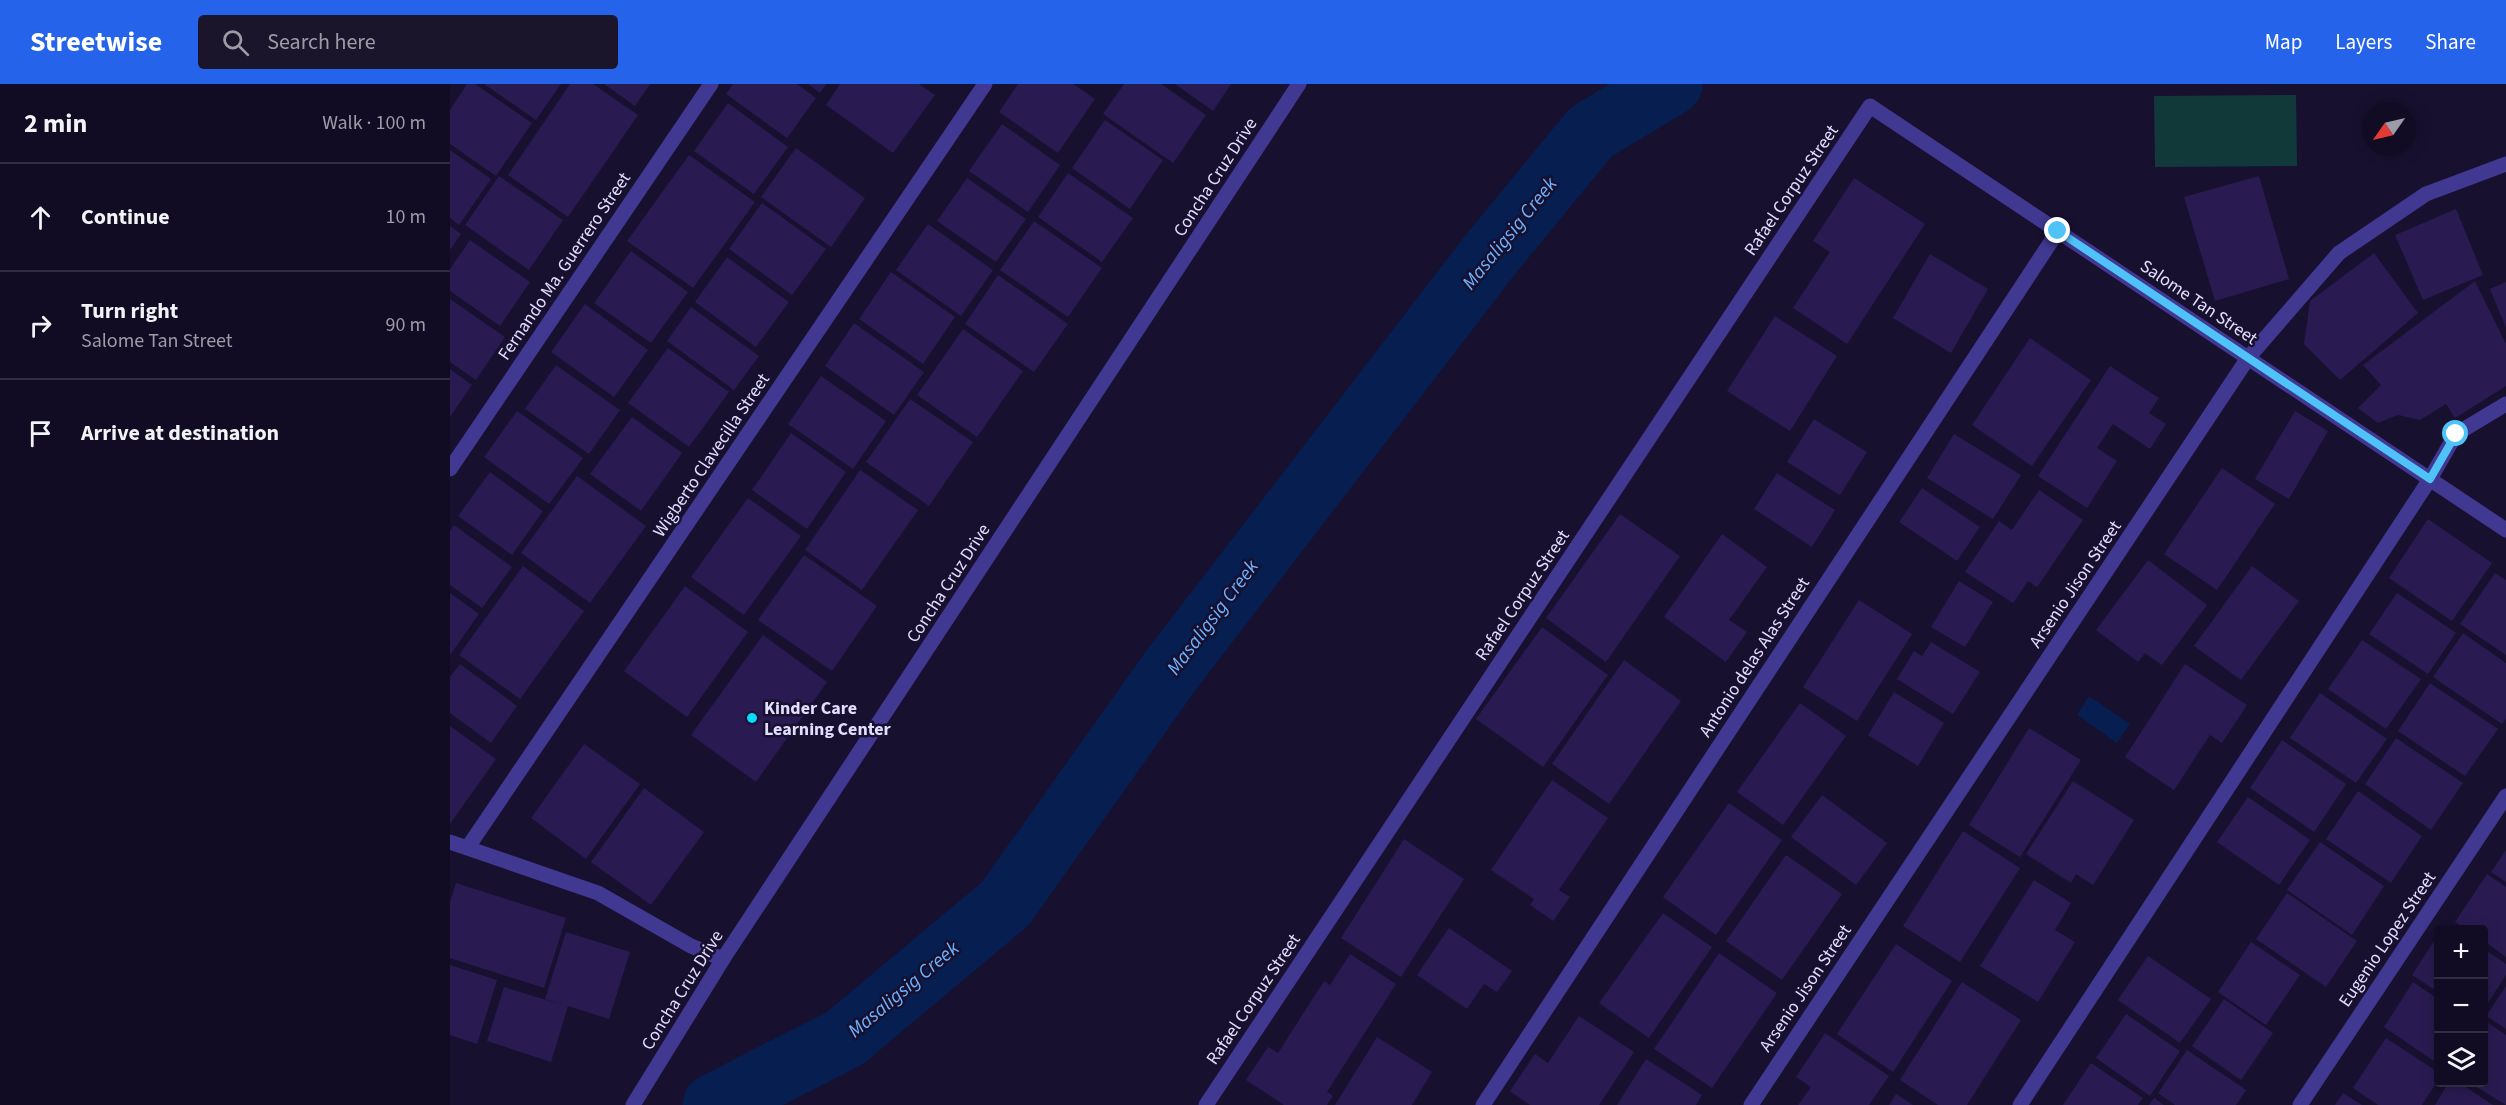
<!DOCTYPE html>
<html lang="en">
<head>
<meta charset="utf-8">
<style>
  :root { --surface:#110c23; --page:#1a152b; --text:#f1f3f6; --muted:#9c9ba6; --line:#302c41; --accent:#2563eb }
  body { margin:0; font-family:"Source Sans 3",sans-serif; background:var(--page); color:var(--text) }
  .controls { position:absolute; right:18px; bottom:18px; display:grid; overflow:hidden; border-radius:6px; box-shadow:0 3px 15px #0003 }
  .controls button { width:54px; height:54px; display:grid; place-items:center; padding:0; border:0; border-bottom:2px solid var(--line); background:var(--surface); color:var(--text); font:30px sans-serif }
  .compass { position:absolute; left:1912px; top:18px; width:54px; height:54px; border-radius:50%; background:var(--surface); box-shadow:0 3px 15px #0003; rotate:236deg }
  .stop { position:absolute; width:18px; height:18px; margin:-14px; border:4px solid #4fc3f7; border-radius:50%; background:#fff }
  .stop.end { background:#4fc3f7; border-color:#fff; box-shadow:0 2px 6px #0008 }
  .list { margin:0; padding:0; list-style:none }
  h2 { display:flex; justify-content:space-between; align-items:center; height:78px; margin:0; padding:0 24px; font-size:26px }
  h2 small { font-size:20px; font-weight:400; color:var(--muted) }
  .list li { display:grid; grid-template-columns:39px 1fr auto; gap:18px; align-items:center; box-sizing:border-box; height:108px; padding:0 24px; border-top:2px solid var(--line) }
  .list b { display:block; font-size:22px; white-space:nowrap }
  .list p { margin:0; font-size:20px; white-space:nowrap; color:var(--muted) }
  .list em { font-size:20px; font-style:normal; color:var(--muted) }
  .icon { flex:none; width:33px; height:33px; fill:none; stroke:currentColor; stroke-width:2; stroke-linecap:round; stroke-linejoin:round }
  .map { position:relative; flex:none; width:2056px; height:1021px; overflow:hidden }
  header { display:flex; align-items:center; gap:36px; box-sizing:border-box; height:84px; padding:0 30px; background:var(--accent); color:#fff }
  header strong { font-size:28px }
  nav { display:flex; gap:33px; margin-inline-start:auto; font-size:21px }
  .search { width:420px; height:54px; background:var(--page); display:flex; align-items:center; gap:15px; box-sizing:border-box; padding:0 21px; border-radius:6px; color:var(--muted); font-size:22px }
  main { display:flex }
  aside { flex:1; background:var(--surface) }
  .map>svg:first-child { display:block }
</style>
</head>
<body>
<header>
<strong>Streetwise</strong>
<div class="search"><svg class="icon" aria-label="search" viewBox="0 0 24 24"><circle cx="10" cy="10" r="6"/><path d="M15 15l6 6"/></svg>Search here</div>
<nav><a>Map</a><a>Layers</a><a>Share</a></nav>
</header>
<main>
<aside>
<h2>2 min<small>Walk · 100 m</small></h2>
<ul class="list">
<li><svg class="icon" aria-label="ahead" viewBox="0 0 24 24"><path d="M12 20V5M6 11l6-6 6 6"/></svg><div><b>Continue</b></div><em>10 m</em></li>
<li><svg class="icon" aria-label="right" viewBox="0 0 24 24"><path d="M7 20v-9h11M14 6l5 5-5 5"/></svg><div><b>Turn right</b><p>Salome Tan Street</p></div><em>90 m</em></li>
<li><svg class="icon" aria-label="arrive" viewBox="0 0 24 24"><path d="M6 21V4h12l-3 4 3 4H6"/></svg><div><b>Arrive at destination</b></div></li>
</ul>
</aside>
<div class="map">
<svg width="2056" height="1021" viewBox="0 0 2056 1021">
  <rect width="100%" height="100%" fill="#17102f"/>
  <!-- green -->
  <path fill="#123939" d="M1846 11 1847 82 1705 83 1704 12Z"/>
  <!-- water -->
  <path fill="#071e51" d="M1639 612 1680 640 1667 659 1627 631Z"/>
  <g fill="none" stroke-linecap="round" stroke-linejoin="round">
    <!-- river -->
    <path stroke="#071e51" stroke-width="63" d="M264 1021 395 954 555 820 722 585 1040 171 1141 48 1221 0"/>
  </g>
  <!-- building -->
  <path fill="#291b51" d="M17 0H25L82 39 46 92 0 60V26Z
    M34 0H111L86 36Z
    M120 0H143L188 31 118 133 58 91Z
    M154 0H200L185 22Z
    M283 0H347L366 14 337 54 276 10Z
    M358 0H376L370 9Z
    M390 0H469L485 11 443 69 376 21Z
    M568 0H623L645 15 608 69 549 28Z
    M674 0H711L756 31 723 79 653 30Z
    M725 0H781L763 27Z
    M278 19 338 63 304 110 244 67Z
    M655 36 713 76 680 125 622 84Z
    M552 40 610 81 578 128 519 87Z
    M346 64 415 114 381 163 311 113Z
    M0 66 41 95 9 141 0 134Z
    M239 71 305 118 243 204 177 157Z
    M618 89 683 134 652 178 588 133Z
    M49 92 113 136 79 186 15 141Z
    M1809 92 1839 195 1765 217 1734 113Z
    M517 94 576 135 546 178 487 137Z
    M1404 94 1475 140 1397 260 1343 224 1380 168 1363 157Z
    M312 119 376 165 342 211 279 165Z
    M2006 125 2033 191 1973 216 1945 151Z
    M584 137 652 184 618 233 550 186Z
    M478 140 543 186 511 232 446 186Z
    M0 142 11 150 0 166Z
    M20 156 80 198 50 242 0 207V185Z
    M181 167 238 208 201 259 144 219Z
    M1924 169 1968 229 1890 296 1854 260 1860 217Z
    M1480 170 1538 205 1501 269 1443 234Z
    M277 173 339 218 306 263 245 218Z
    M441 188 505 233 473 280 409 235Z
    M548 191 618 240 584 288 515 240Z
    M2025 197 2056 260V302L2005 334 1996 320 1970 336 1948 331 1928 339 1908 324 1931 301 1913 281Z
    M2056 198V244L2040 205Z
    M0 215 55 253 26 296 0 278Z
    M135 220 198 266 164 313 101 268Z
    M241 223 309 272 284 306 217 257Z
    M1325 232 1387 272 1340 347 1277 307Z
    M404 239 474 288 444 331 375 282Z
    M513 245 573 287 527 353 467 311Z
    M1580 254 1641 296 1582 382 1522 341Z
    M218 264 279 308 239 363 178 319Z
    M106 281 170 326 139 370 75 325Z
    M1660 282 1709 314 1699 329 1716 340 1700 365 1663 340 1647 364 1667 377 1637 424 1588 392Z
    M0 285 22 301 0 333Z
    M371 292 436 337 403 385 338 340Z
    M460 315 523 358 479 422 416 378Z
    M67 327 133 374 99 420 34 373Z
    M1845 327 1878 347 1839 415 1805 395Z
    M182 333 232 369 191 427 140 390Z
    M1364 335 1417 368 1390 411 1337 378Z
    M341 349 396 388 357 445 302 406Z
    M1504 350 1571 391 1543 435 1477 394Z
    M1772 384 1825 420 1767 506 1714 470Z
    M410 386 468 426 412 506 355 466Z
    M40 388 93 427 62 471 8 432Z
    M1327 389 1385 426 1362 463 1304 425Z
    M127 392 196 442 140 519 71 469Z
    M1472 404 1530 443 1507 477 1449 438Z
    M1589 406 1633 436 1587 503 1578 497 1563 519 1515 488 1549 437 1562 446Z
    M298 414 351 452 294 531 241 493Z
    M1170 430 1230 472 1156 578 1096 534Z
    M1978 435 2042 479 2002 537 1939 494Z
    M4 441 62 483 32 524 0 501V447Z
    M1272 450 1317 483 1279 536 1297 548 1276 578 1214 533Z
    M354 471 427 522 382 587 308 536Z
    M1698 476 1757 521 1712 581 1695 569 1688 578 1646 546Z
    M73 482 134 527 70 615 9 571Z
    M1802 482 1849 517 1791 596 1744 562Z
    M2045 489 2056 496V571L2010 540Z
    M1509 497 1543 518 1515 563 1481 543Z
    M235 502 298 548 237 633 174 587Z
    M0 509 29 530 0 571Z
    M1947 509 2006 549 1978 590 1919 550Z
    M1409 516 1462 550 1407 637 1353 603Z
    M1092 543 1158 591 1093 683 1026 635Z
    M2013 549 2056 579V635L2052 640 1983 593Z
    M313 551 377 598 306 698 241 651Z
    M1912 556 1971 595 1936 645 1878 605Z
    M1481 558 1530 588 1503 630 1447 595 1464 567 1472 572Z
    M1174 576 1231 617 1159 720 1102 680Z
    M10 580 67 622 41 659 0 629V593Z
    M1735 580 1797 621 1772 659 1760 651 1724 706 1675 673Z
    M1980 599 2048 645 2015 692 1948 647Z
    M1444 608 1494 639 1468 682 1418 651Z
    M1870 609 1937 655 1906 699 1840 654Z
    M1350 619 1396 652 1333 741 1287 708Z
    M0 642 46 675 0 740Z
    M1579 644 1631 676 1570 773 1519 741Z
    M1946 654 2013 699 1981 746 1915 700Z
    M1832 656 1896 700 1864 748 1800 704Z
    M134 660 190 700 136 775 81 734Z
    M1102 696 1158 734 1109 806 1120 813 1103 837 1080 821 1084 815 1041 786Z
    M1623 697 1684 736 1643 801 1626 790 1621 799 1576 770Z
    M194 704 254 748 201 821 141 778Z
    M1908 707 1972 752 1941 799 1876 755Z
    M1372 711 1437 759 1406 801 1341 753Z
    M1798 713 1860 756 1829 801 1767 758Z
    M1279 719 1332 756 1266 851 1213 813Z
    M1513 747 1570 784 1510 878 1453 842Z
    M954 755 1014 795 951 893 891 854Z
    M1870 758 1934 802 1902 851 1837 806Z
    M2056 766V798L2041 788Z
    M1336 771 1392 810 1332 896 1276 857Z
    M2037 790 2056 803V873L2034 857V846H2016L2005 838Z
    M1584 796 1621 819 1605 846 1625 858 1588 918 1530 882Z
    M6 799 116 834 94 904 0 874V818Z
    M1837 809 1907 857 1876 903 1806 855Z
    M1213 829 1262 863 1199 954 1149 919Z
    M999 844 1062 887 1047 908 1034 900 1017 925 967 891Z
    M116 848 180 868 159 935 118 922 101 978 37 957 54 903 112 921 95 915Z
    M1988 851V908L1962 891Z
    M1801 858 1850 891 1816 941 1768 908Z
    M1446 860 1502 897 1443 988 1387 950Z
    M2034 865 2056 880V891L2034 925Z
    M1269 869 1327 909 1262 1004 1204 965Z
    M900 870 946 900 877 1008 883 1012 877 1021H834L796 996 818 963 828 969 874 897 880 901Z
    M1698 872 1761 915 1730 959 1668 916Z
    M0 881 47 896 27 960 0 951Z
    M1512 898 1571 936 1517 1021H1488L1450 996Z
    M1963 898 1988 915V980L1934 943Z
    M2056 902V945L2036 932Z
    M1774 915 1823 949 1791 996 1742 962Z
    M1676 930 1730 967 1700 1012 1646 974Z
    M1129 932 1184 968 1149 1021H1080L1060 1007 1085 970 1098 979Z
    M2034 936 2056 951V1021L2018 998H2034Z
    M1375 949 1439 992 1419 1021H1348L1361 1003 1346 993Z
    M927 953 982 988 962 1021H885Z
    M1936 954 1988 988V996L1972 1021H1928L1903 1004Z
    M1737 966 1796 1006 1786 1021H1725L1708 1009Z
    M1196 975 1252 1011 1246 1021H1167Z
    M1641 979 1693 1014 1688 1021H1613Z
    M1999 998H2008L2043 1021H1985Z
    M1893 1009 1912 1021H1885Z
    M1446 1010 1463 1021H1439Z
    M1704 1014 1714 1021H1699Z"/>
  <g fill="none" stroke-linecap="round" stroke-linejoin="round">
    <!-- minor -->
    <path stroke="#403891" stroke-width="15" d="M0 385 261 0
      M0 758 148 809 241 862 273 875
      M18 763 535 0
      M756 1021 1420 22 2056 446
      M1033 1021 1608 147
      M1301 1021 1798 274 1889 169 1976 110 2056 80
      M1570 1021 1980 395 2006 350 2056 320
      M1850 1021 2056 712"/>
    <!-- tertiary -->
    <path stroke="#403891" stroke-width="15" d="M183 1021 273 875 849 0"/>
  </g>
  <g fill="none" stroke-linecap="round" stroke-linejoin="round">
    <!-- route -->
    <path stroke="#4fc3f7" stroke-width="8" d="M1608 147 1980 395 2006 350"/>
  </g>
  <!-- markers -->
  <circle fill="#0ad9ff" stroke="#17102f" stroke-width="2" cx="302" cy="634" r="6"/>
  <g text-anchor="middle" stroke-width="5" stroke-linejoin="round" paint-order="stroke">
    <!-- street labels -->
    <g font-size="18" fill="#e3deff" stroke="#17102f">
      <text transform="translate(765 93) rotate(-57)" y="6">Concha Cruz Drive</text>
      <text transform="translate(1341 106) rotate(-56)" y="6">Rafael Corpuz Street</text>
      <text transform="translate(114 182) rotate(-56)" y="6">Fernando Ma. Guerrero Street</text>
      <text transform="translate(1749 218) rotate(34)" y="6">Salome Tan Street</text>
      <text transform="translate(261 371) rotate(-56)" y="6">Wigberto Clavecilla Street</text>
      <text transform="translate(498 499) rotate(-57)" y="6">Concha Cruz Drive</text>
      <text transform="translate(1625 500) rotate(-56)" y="6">Arsenio Jison Street</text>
      <text transform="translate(1072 511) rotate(-56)" y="6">Rafael Corpuz Street</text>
      <text transform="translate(1304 573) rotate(-57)" y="6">Antonio delas Alas Street</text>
      <text transform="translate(1937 855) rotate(-56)" y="6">Eugenio Lopez Street</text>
      <text transform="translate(1355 904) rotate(-56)" y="6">Arsenio Jison Street</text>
      <text transform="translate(232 906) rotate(-58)" y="6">Concha Cruz Drive</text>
      <text transform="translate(803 915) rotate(-56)" y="6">Rafael Corpuz Street</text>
    </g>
    <!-- poi labels -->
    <g font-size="18" font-weight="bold" fill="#e3deff" stroke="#17102f" text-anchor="start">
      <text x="314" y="630">Kinder Care<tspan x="314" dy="21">Learning Center</tspan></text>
    </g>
    <!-- water labels -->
    <g font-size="20" font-style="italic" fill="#6cb3ff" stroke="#17102f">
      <text transform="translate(1059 149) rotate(-51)" y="7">Masaligsig Creek</text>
      <text transform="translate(762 533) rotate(-53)" y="7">Masaligsig Creek</text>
      <text transform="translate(453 905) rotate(-40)" y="7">Masaligsig Creek</text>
    </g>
  </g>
</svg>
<div class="controls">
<button>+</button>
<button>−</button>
<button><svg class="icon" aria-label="layers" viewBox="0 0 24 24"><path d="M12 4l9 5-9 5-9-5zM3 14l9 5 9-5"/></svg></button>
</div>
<svg class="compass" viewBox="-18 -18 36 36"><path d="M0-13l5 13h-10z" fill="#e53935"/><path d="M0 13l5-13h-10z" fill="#9c9ba6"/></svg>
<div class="stop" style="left:2006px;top:350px"></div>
<div class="stop end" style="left:1608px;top:147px"></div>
</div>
</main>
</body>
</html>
